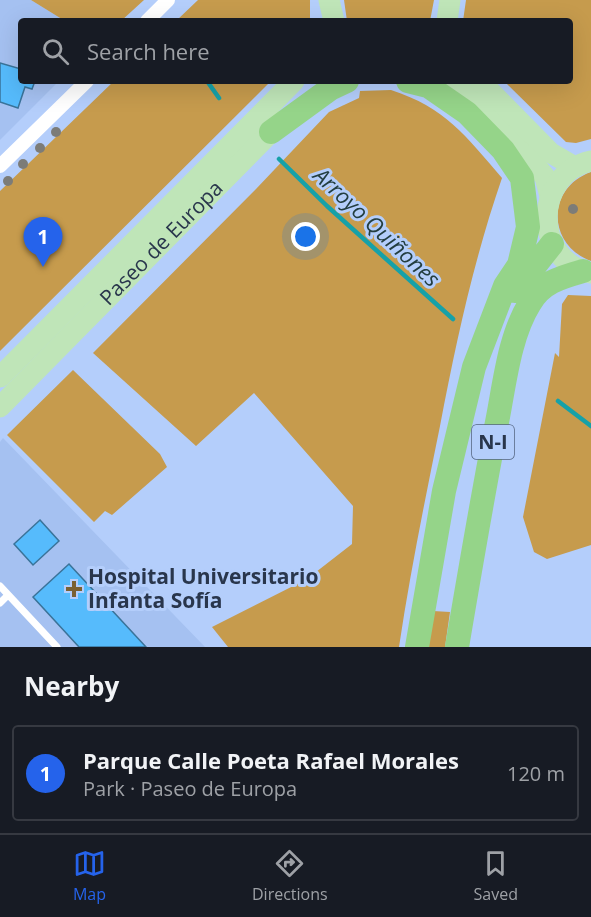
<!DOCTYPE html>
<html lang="en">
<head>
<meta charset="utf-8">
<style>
  :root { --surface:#171b24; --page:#20242c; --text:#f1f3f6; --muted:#9ea1a6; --line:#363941; --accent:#2563eb }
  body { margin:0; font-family:"Open Sans",sans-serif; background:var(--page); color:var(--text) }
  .you { position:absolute; left:306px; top:237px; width:21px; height:21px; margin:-15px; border:4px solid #fff; border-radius:50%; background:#1a73e8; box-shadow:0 0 0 9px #1a73e833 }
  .badge { display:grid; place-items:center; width:39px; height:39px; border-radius:50%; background:var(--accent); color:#fff; font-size:20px; font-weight:700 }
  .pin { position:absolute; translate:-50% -50px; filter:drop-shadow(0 2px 3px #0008) }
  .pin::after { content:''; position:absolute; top:32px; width:21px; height:18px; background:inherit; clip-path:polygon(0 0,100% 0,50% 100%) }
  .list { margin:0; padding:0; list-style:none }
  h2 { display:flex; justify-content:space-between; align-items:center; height:78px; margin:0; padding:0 24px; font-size:26px }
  h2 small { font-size:20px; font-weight:400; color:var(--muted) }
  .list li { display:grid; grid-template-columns:39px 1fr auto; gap:18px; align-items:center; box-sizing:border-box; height:96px; margin:0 12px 12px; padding:0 12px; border:2px solid var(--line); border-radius:6px }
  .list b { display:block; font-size:22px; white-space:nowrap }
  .list p { margin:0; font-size:20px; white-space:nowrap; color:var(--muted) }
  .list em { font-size:20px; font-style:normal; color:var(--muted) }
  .icon { flex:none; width:33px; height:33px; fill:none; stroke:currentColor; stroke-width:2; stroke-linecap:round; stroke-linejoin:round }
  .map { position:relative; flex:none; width:591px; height:647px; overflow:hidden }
  .search { position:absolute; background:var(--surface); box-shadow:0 6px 24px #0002; left:18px; right:18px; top:18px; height:66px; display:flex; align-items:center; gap:15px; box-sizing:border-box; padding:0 21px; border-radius:6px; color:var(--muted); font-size:22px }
  .sheet { height:186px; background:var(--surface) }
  nav { display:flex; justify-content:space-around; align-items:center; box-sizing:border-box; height:84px; border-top:2px solid var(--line); background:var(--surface); font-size:16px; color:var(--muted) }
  nav a { display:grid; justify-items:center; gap:3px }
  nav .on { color:var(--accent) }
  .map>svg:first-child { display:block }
</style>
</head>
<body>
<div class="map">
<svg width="591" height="647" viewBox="0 0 591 647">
  <rect width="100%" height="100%" fill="#b4cefb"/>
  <!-- built -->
  <path fill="#a5c1f1" d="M0 0H31L65 21H21V81H59L0 140Z
    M3 438 205 647H0V442Z"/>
  <!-- green -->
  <path fill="#c69b4d" d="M31 0H144L121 21H65Z
    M198 0H310V21H176Z
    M344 0H434L430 21H347Z
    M466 0H591V139L576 143 566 142 504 81H570V21H463Z
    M114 81H271L0 351V191Z
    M391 90C446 108 465 135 502 178 474 259 456 342 440 426 425 500 410 573 399 647H228L212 627 307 579 352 544 353 506 254 393 196 446 93 353 256 189 329 112 359 98 360 91Z
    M591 172V261C547 245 546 188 591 172Z
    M568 295 591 296V545L547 559 534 552 523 517 555 353 559 357 562 304Z
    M73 370 160 454 167 467 112 515 105 511 94 522 7 435Z
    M433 611 450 612 445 647H427Z"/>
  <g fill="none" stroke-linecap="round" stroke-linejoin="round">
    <!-- stream -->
    <path stroke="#16a1a8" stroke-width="4.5" d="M207 81 219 98
      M279 159 327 206 453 319
      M558 401 591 426"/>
  </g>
  <!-- building -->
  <path fill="#56bbfc" stroke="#3a7399" stroke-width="1.5" d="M0 63 21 69V81H35L32 89 25 87 18 108 0 102Z
    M40 520 59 541 33 565 14 544Z
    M69 564 146 647H79L33 597Z"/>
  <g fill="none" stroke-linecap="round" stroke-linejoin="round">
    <!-- service -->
    <path stroke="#fff" stroke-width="7" d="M0 586 57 647
      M0 603 8 595"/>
    <!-- minor -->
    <path stroke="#fff" stroke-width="14" d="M147 21 168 0
      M0 166 87 81"/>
    <!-- primary -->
    <g stroke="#bfe5b8" stroke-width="21">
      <path d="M329 0 334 21"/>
      <path d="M447 21 450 0"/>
      <path d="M452 81 536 166 545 177 550 196"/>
      <path d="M480 81 551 153 575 167"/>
      <path d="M591 161C533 174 532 261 591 273"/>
      <path d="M0 377 294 81"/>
      <path id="s1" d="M0 407 282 121"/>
    </g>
    <!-- motorway -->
    <path stroke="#95d489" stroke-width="24" d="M408 81 428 86 467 113 503 150 522 178 528 227 519 265 505 286 474 367 444 491 417 647
      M271 132 330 89 347 81
      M515 291 552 244
      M457 647C470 570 483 493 498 417 505 380 510 335 530 303 542 282 562 277 583 271"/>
  </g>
  <!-- trees -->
  <g fill="#7c7c78">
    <circle cx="56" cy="132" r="5"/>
    <circle cx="40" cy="148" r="5"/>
    <circle cx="23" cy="164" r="5"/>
    <circle cx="8" cy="181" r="5"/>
    <circle cx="573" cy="209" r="5"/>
  </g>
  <!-- markers -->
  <path fill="#7b6132" stroke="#b4cefb" stroke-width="2" d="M71 580h6v6h6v6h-6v6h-6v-6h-6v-6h6z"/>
  <g text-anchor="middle" stroke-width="6" stroke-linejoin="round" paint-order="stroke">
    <!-- shield labels -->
    <rect fill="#b4cefb" stroke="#536480" stroke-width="1.5" x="472" y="425" width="42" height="34" rx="4.5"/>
    <g font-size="20" font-weight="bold" fill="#29364c">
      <text x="493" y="449">N-I</text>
    </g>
    <!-- street labels -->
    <g font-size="21" fill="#29364c" stroke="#b4cefb">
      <text dy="7" stroke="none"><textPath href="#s1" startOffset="230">Paseo de Europa</textPath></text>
    </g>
    <!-- poi labels -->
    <g font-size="21" font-weight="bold" fill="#29364c" stroke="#b4cefb" text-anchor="start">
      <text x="88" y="584">Hospital Universitario<tspan x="88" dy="24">Infanta Sofía</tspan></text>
    </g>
    <!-- water labels -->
    <g font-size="22" font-style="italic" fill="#233e40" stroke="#b4cefb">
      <text transform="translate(377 227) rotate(43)" y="8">Arroyo Quiñones</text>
    </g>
  </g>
</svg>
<div class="you"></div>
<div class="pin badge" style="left:43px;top:267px">1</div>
<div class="search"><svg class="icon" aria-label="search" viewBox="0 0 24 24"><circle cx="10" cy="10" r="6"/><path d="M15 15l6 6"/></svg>Search here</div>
</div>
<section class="sheet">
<h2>Nearby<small></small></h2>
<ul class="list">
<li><span class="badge">1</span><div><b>Parque Calle Poeta Rafael Morales</b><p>Park · Paseo de Europa</p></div><em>120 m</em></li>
</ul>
</section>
<nav>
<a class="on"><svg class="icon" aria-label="map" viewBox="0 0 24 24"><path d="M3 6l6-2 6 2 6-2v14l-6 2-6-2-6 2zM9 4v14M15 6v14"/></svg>Map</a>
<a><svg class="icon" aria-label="directions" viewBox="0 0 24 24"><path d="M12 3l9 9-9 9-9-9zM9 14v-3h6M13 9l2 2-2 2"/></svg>Directions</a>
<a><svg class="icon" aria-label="saved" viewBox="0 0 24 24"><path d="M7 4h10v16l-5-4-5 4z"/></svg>Saved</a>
</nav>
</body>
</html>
